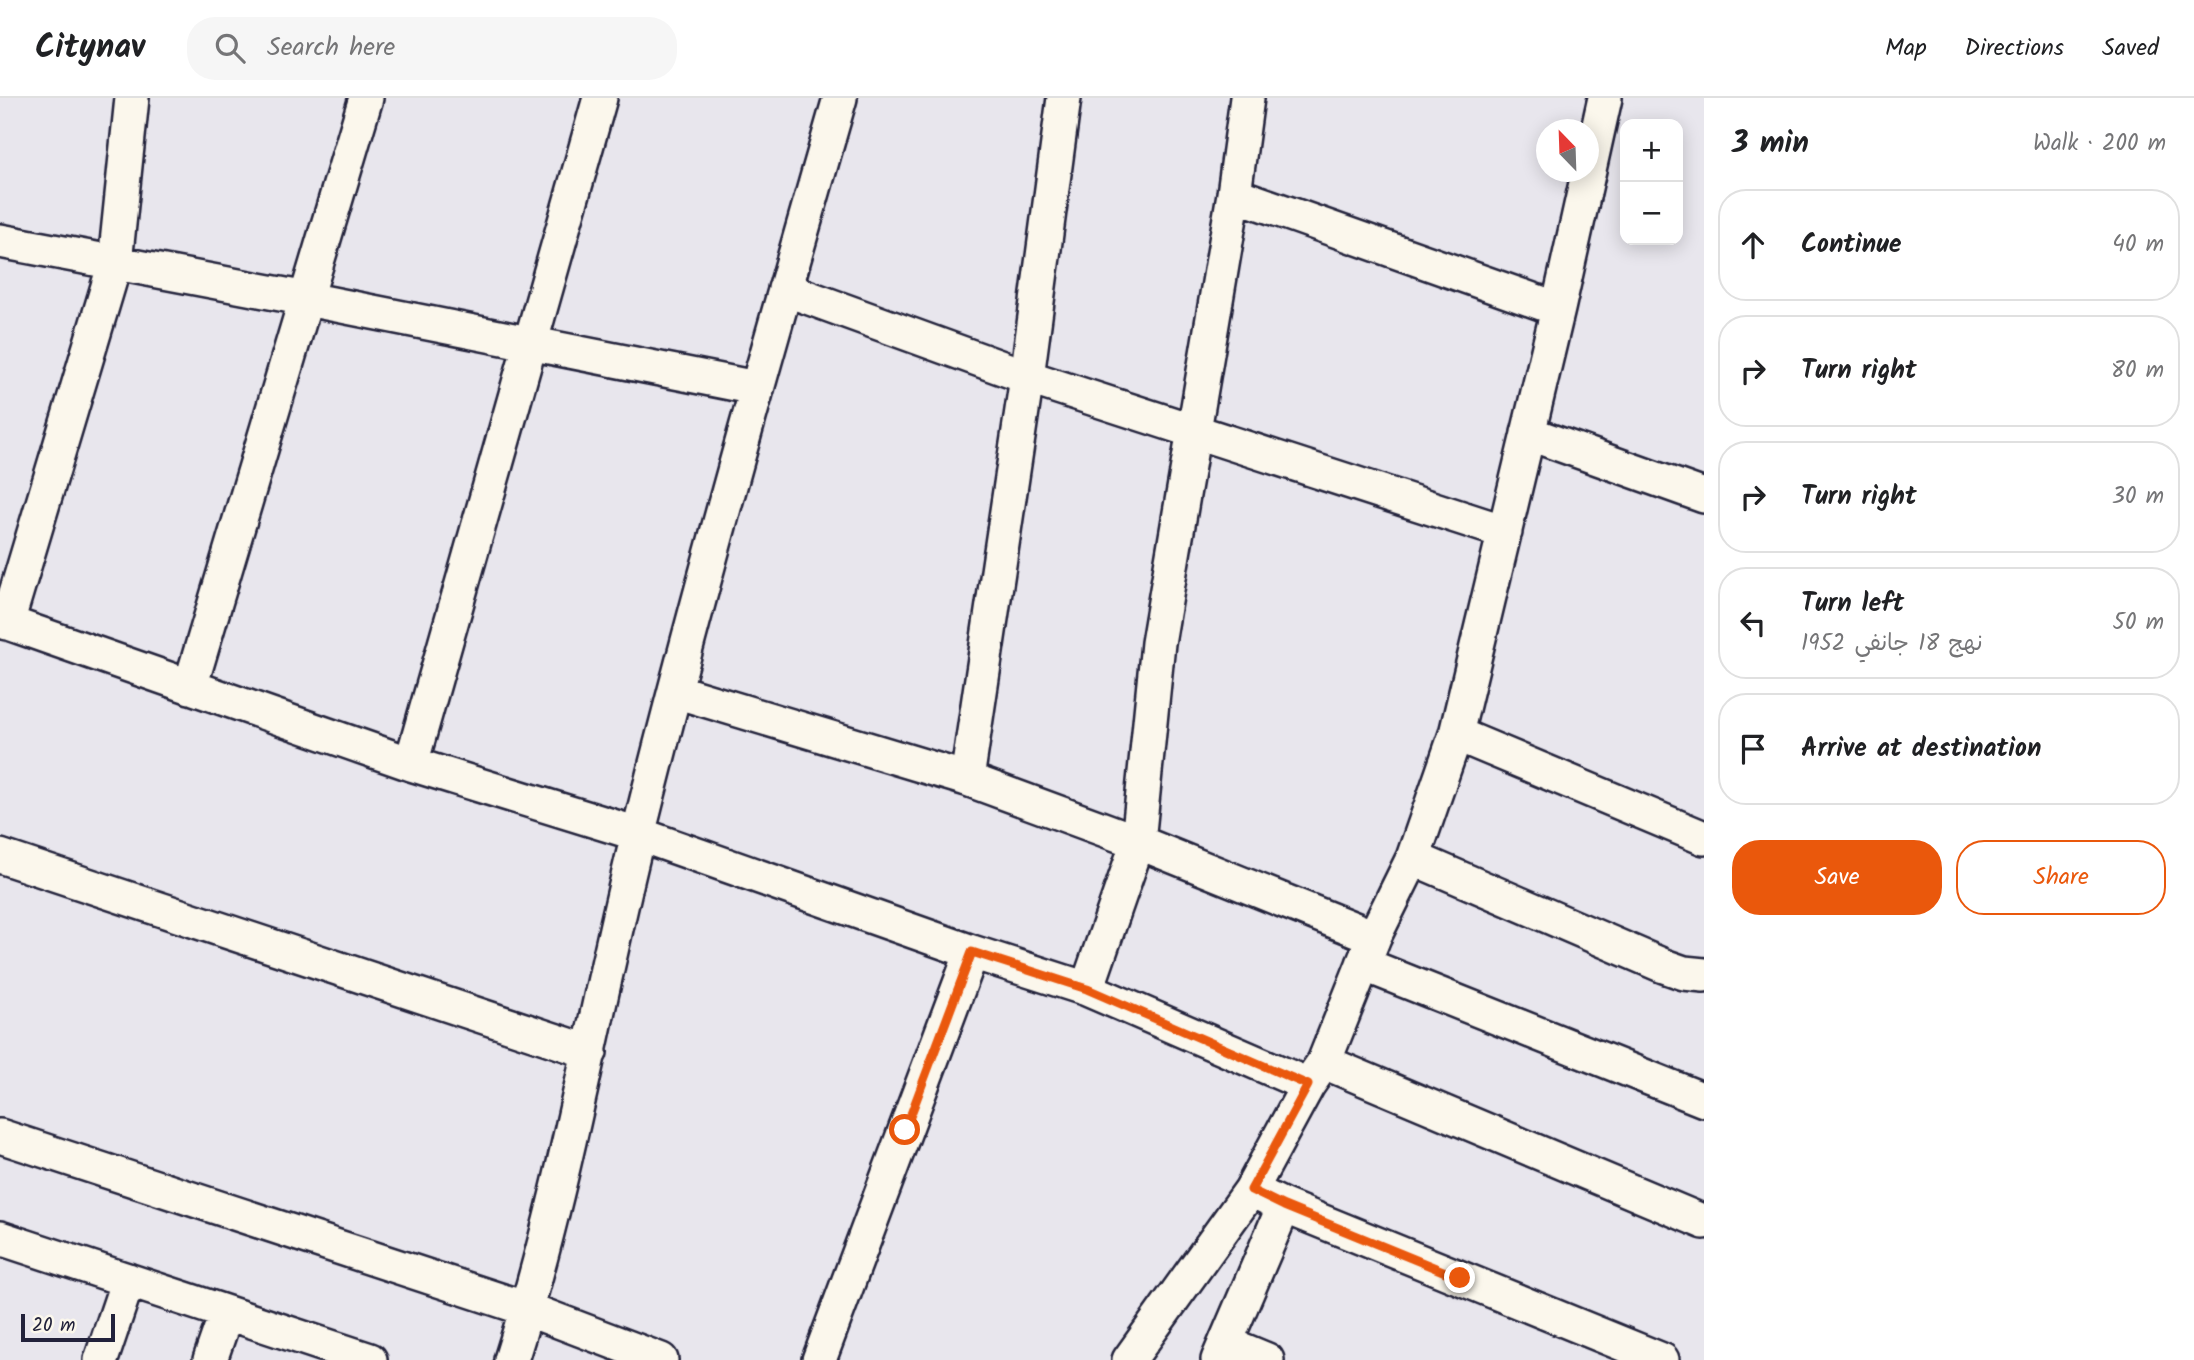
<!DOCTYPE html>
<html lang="en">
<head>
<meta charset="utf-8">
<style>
  :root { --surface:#fff; --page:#f6f6f6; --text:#202124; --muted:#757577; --line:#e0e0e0; --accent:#ea580c }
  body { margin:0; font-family:Kalam,"Playpen Sans Arabic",sans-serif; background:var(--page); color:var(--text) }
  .controls { position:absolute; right:21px; top:21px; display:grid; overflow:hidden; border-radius:14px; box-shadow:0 4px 18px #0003 }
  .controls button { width:63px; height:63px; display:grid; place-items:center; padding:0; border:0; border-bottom:2px solid var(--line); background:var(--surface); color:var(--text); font:35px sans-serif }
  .compass { position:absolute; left:1536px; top:21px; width:63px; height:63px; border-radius:50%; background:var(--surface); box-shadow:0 4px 18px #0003; rotate:337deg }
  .scale { position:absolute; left:21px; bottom:18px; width:94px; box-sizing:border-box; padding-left:7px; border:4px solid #22223b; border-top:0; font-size:19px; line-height:24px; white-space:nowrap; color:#22223b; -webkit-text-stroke:5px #fbf7ec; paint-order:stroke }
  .stop { position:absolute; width:21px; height:21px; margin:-16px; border:5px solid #ea580c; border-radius:50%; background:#fff }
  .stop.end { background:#ea580c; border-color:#fff; box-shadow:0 2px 7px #0008 }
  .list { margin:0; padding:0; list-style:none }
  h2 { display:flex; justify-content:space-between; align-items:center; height:91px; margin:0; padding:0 28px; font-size:30px }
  h2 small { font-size:23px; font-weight:400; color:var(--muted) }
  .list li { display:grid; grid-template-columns:46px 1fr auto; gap:21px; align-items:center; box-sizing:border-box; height:112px; margin:0 14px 14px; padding:0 14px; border:2px solid var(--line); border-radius:28px }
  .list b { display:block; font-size:26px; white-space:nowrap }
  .list p { margin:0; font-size:23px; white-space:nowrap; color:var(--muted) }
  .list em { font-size:23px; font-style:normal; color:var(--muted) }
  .actions { display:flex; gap:14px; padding:21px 28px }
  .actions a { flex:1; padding:16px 0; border:2px solid var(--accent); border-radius:28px; text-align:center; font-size:24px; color:var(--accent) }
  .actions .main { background:var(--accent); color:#fff }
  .icon { flex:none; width:38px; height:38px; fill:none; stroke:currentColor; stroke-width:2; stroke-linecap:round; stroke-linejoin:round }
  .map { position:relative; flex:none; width:1704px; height:1262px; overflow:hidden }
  header { display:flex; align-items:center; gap:42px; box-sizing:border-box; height:98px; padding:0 35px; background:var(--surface); border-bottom:2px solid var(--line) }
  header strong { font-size:33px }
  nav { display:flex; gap:38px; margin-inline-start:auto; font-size:24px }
  .search { width:490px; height:63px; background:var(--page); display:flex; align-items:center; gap:18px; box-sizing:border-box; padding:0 24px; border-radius:28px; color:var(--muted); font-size:26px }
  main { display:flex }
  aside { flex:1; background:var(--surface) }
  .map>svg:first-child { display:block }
</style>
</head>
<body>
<header>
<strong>Citynav</strong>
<div class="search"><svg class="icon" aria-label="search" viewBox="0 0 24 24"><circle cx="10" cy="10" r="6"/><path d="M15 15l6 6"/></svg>Search here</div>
<nav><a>Map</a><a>Directions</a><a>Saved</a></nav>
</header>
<main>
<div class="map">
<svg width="1704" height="1262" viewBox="0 0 1704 1262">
  <rect width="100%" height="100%" fill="#e8e6ed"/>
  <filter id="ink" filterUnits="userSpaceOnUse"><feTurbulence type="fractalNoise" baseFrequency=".0143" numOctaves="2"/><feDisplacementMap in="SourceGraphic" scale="14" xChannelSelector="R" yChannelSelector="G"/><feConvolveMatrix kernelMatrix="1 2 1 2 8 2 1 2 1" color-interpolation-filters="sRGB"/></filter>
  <g filter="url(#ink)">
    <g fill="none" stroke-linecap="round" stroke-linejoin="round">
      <defs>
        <path id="minor" d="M1234 96 1558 211
          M0 143 307 201 756 290
          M785 191 1027 279 1505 434
          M1528 335 1704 398
          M0 522 411 666 638 736 972 854 1087 891 1308 987
          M7 525 115 165 132 0
          M190 589 366 0
          M675 593 967 681 1138 744 1374 839
          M1456 636 1704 740
          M411 666 600 0
          M967 681 1027 279 1064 0
          M0 758 590 954
          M1413 760 1664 868 1684 875 1704 877
          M1363 866 1704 1002
          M1087 891 1138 744 1158 545 1234 96 1247 0
          M1324 964 1704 1124
          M0 1038 527 1211 661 1262
          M1251 1092 1284 1108 1662 1262
          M0 1140 370 1262
          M1226 1245 1267 1262
          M101 1262 128 1182
          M210 1262 226 1216
          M511 1262C566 1089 595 909 639 733 700 487 770 244 840 0
          M819 1262 972 854
          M1129 1262 1251 1092 1308 987 1324 964 1374 839 1413 760 1456 636 1558 211 1605 0
          M1218 1262 1284 1108"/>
      </defs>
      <!-- minor casing -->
      <use href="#minor" stroke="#22223b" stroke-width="38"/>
      <!-- minor -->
      <use href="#minor" stroke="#fbf7ec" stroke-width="33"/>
    </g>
  </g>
  <g fill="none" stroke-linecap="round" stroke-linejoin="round" filter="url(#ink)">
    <!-- route -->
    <path stroke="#ea580c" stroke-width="9" d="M905 1032 972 854 1087 891 1308 987 1251 1092 1284 1108 1460 1180"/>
  </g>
</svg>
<div class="controls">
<button>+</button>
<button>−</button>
</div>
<svg class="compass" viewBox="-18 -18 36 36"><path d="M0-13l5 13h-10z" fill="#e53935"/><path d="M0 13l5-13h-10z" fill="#757577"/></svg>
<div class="scale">20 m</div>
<div class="stop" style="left:905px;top:1032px"></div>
<div class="stop end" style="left:1460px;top:1180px"></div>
</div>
<aside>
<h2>3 min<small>Walk · 200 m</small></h2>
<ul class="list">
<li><svg class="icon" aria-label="ahead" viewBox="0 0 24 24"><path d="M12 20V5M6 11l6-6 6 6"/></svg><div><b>Continue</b></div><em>40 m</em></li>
<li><svg class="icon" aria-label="right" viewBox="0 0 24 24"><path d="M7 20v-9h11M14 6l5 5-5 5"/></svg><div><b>Turn right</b></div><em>80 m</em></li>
<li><svg class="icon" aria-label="right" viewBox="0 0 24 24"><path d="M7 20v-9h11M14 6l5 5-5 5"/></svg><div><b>Turn right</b></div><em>30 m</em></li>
<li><svg class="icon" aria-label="left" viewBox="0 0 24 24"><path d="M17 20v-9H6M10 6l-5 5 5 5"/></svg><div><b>Turn left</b><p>نهج 18 جانفي 1952</p></div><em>50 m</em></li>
<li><svg class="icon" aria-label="arrive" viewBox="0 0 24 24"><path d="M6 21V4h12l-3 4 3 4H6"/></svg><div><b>Arrive at destination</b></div></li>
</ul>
<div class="actions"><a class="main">Save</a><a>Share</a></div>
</aside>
</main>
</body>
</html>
